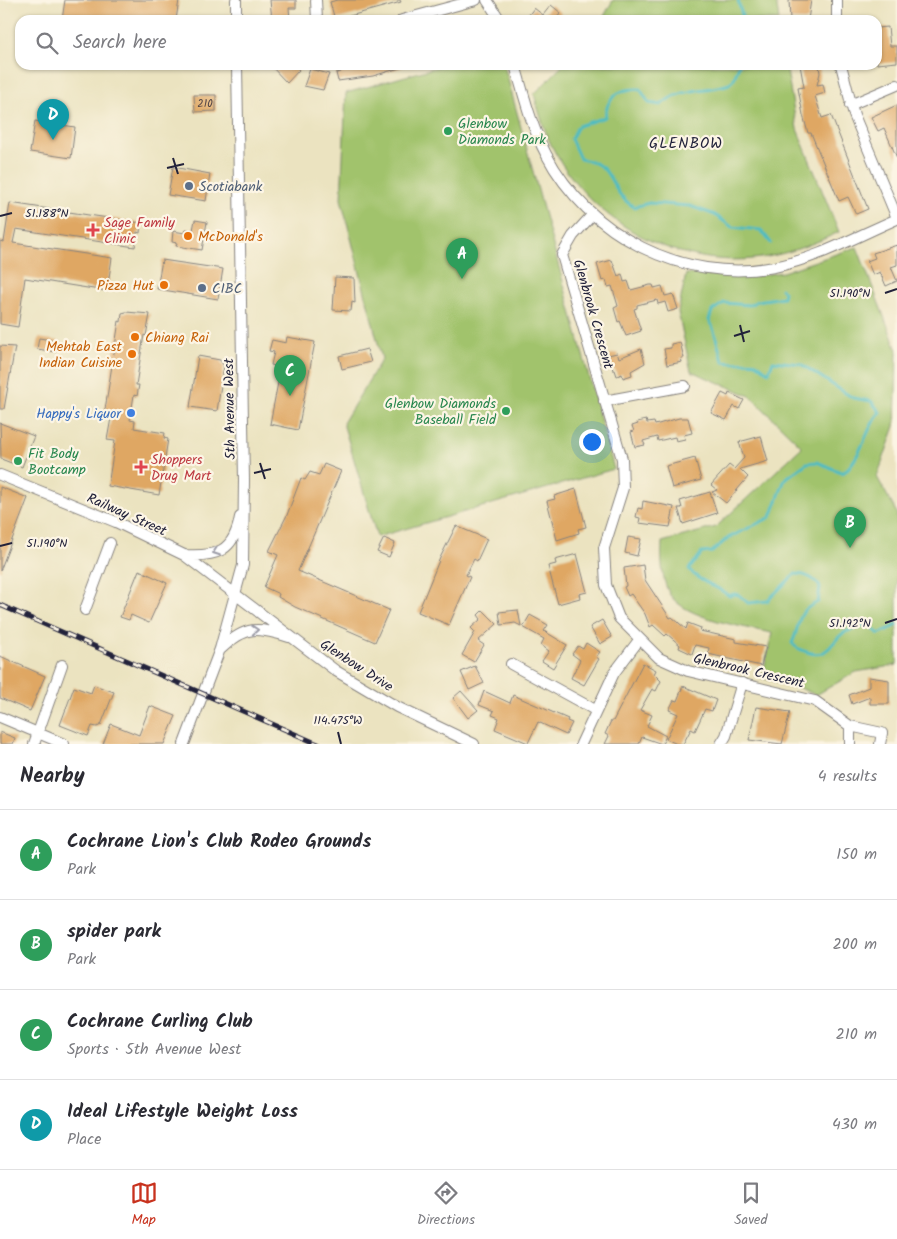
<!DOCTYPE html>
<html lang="en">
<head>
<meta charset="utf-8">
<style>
  :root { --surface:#fff; --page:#f7f7f7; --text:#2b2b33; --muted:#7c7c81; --line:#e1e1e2; --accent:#c8321e }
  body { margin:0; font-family:Kalam,sans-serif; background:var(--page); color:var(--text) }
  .you { position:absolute; left:591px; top:441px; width:18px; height:18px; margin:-12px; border:4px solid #fff; border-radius:50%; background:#1a73e8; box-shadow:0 0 0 8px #1a73e833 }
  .badge { display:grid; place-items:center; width:32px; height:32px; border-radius:50%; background:var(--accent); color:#fff; font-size:16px; font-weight:700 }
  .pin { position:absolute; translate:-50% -41px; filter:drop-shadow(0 1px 2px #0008) }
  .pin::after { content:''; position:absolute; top:26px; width:18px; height:15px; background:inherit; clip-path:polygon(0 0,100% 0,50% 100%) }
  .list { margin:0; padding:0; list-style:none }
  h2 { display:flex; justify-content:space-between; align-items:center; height:65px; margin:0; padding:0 20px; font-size:21px }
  h2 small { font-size:16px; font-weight:400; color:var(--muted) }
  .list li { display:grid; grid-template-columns:32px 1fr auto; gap:15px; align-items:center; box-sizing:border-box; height:90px; padding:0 20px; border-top:1px solid var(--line) }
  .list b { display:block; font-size:19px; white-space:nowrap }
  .list p { margin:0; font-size:16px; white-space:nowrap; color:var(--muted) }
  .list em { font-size:16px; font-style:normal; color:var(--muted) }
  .icon { flex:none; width:28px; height:28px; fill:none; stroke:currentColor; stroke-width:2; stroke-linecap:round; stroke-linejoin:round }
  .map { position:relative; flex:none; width:897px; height:744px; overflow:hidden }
  .search { position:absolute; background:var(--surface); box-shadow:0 1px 4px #0004; left:15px; right:15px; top:15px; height:55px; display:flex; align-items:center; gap:12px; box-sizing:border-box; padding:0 18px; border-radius:15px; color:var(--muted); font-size:19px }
  .sheet { height:425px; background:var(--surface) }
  nav { display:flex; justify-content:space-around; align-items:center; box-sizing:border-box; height:70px; border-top:1px solid var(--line); background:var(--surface); font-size:14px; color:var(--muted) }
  nav a { display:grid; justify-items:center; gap:2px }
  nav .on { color:var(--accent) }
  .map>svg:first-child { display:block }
</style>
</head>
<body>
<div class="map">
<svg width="897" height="744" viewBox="0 0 897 744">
  <rect width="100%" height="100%" fill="#fcf5e5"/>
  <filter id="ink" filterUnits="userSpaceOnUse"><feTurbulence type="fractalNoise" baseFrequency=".02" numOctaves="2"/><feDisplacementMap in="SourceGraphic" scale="10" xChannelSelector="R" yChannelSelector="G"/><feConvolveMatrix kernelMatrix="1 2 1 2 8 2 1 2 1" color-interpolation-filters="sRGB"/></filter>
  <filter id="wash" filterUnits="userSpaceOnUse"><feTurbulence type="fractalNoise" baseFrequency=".0096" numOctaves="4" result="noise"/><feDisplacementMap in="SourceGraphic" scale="20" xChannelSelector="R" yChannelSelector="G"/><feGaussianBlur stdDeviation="1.12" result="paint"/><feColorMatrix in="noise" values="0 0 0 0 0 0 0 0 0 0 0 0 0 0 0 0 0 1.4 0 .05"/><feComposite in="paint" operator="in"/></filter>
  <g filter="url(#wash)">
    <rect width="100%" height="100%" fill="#ebe3c0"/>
    <!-- green -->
    <path fill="#a1c36c" stroke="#627254" d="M613 0H776L779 20H602Z
      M444 65H504L614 469 377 537 343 423 382 359 341 199 346 93Z
      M563 65H786L797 129 839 232C816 243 793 252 767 257 684 272 597 227 556 154 545 135 540 115 534 94Z
      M857 247 897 350 895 426 877 477 897 513V665L856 672 816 695 795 686 762 678 772 633C745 627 686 619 670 595 661 579 661 559 662 542L716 527 802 447 750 396 691 371 678 312 686 274 755 276 783 272Z"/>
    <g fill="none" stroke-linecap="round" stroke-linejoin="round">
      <!-- stream -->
      <path stroke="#4ebcc2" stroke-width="3" d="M738 0 743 20
        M739 65 734 79 729 84C707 92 680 87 661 105L649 103 640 89C619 88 607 96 605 117L578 126 571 139 580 159C618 164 605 189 634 207L649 203 690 206 715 215 732 227 761 230 771 243
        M781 289 784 292 783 297 757 301 750 305 724 303 712 311 709 320C716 329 717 349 724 362 733 364 751 361 756 363 761 365 763 370 769 372L773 361 801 364 853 398 871 401 880 412C864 431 863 456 843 473L817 462 807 463 785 479 771 517 728 538 712 552 702 553 689 569C699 583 717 585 729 596L734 594 739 595 748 603 767 601 795 574C805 574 814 578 820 587L818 602C794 613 802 622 792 643 797 650 816 657 824 652 838 643 835 633 855 629 860 628 863 624 869 625L879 634 897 625"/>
    </g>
    <g id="blocks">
      <!-- building -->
      <path fill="#dfa763" d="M65 0H179L176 20H62Z
        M270 0H296V8H289L290 20H272Z
        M337 0H400L401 2 335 20 330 2Z
        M789 0H811L808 20H790Z
        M551 5 561 13 555 20H525L534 8 543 15Z
        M888 27 890 46H897V62L877 64V28Z
        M270 65H294L299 70 287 83Z
        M340 65H402L403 67 373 76 338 81 336 73 341 72Z
        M800 65H819L820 73 817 85 823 84 825 93 815 96 822 118 831 115 868 209 856 214 848 197 839 201 811 133H808L803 115 798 88 804 87Z
        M310 69 329 74 323 90 304 86Z
        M194 95H216V111L195 112Z
        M897 105V158L884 128 878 131 871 117Z
        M35 121 75 127 71 158 30 152Z
        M173 167 210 174 206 201 168 195Z
        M10 203 141 223 140 233 137 232 135 247 16 229 13 243 112 258 108 284 106 291 25 278 18 327 0 324V241L4 242Z
        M195 220 207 222 202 250 176 246 177 243 172 242 173 231 185 233 186 229 193 230Z
        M897 245V265L891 267 897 281 886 286 880 272 873 275 867 261 875 258 873 253Z
        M162 260 223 269 218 299 157 289Z
        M612 260 618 276 622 274 624 282 628 281 631 290 650 285H653L654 288 662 286 665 296 673 294 678 309 668 312 665 302 658 304 657 300 637 305V308L634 309 641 331 626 336 620 321 618 322 614 308 618 306 612 286 608 287 606 280 602 281 597 264Z
        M335 277 354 278 355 303 352 302 351 311 333 310Z
        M126 312 150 314 146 336 144 335 136 385H139L137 396 134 395 130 420 135 421 134 428 165 433 164 438 168 439 159 495 108 486 115 441 107 440 111 418 104 416 119 321 121 322 122 313Z
        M287 337 315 342 298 430 270 424 281 367 271 365 274 352 269 351 272 340 286 343Z
        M39 338 58 341 56 352 37 349Z
        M680 342 684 358H681L682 362 667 365 664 349 671 348V344Z
        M0 346 15 347 4 409H0Z
        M367 349 371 362 342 369 339 356Z
        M641 349 645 363 631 371 632 375 623 378 622 374 617 376 615 370H613L608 355 617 353 619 358Z
        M198 356 220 360 224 366 217 411 190 407Z
        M722 393 728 396 729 393 744 400 739 409 734 406 726 420 711 413Z
        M679 418H688L692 433 684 435 685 439 676 441 675 437 658 441 657 437 643 441 645 445 635 447 631 432 634 431 632 426 638 424 637 422 646 420 647 423 654 422 655 425Z
        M0 423 34 436 22 467 1 459Z
        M761 436 768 461 740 469 748 477 726 503 712 492 717 490 711 485 729 465 734 469 744 458 739 442Z
        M695 458 701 480 672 488 666 466Z
        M324 464 341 471 298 571 389 610 375 642 295 607 278 597 279 594 264 587 278 555 269 551 287 515 301 478 305 480 310 472 319 475Z
        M0 487 28 498 0 571Z
        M576 489 586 527 578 529 579 533 557 540 547 501 555 499 554 496Z
        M710 492 717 513 683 524 678 508H682L680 501Z
        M643 501 674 507 670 527 639 523 640 518 636 517 638 508 642 509Z
        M456 526 487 539 477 561 474 559 466 575 470 577 449 625 418 612 440 558Z
        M628 537 641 539 637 556 625 553Z
        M384 538 395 543 389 557 377 552Z
        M577 554 587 592 579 594 580 598 558 604 548 566 556 564 555 560Z
        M643 565 645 580 670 618 672 617 686 629 688 623 701 628 700 631 736 639V642L766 647 761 666 708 654 709 648 695 645 692 654 679 648 680 645 667 634 665 636 653 625 650 627 645 614 631 594 628 596 624 587 626 586 624 568Z
        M139 570 167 583 149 623 131 615 129 620 120 617Z
        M483 610 497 624 478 641 484 645 474 662 462 655 475 632 471 628 481 619 478 615Z
        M518 610 521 626 515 623 501 625 499 612Z
        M530 615 548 625 544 631 567 645 553 668 542 661 549 651 541 645 544 639 523 627Z
        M602 620 612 637 600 644 590 627Z
        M586 643 600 652 596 657 599 659 584 685 571 678 580 660 572 654 578 646 583 649Z
        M0 656 45 676 30 711 0 698Z
        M643 663 656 670 654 674 661 681 656 691 652 689 640 710 652 715 647 726 666 736 662 744 642 737 639 744H605L609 736 605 734 611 721H613Z
        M475 666 484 683 469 690 461 672Z
        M869 677 889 680V704H870V697L852 704 849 695 869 687Z
        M94 685 114 692 101 725 97 727 92 726 88 736 60 725 74 687 91 693Z
        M683 686 716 700 712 711 705 709 695 731 691 729 683 744H677L666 739 678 714 669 710 674 700 677 701Z
        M461 691 478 710 468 718 453 698Z
        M484 691 510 703 513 695 568 719 567 721 572 723 566 735 538 722 528 743 495 729 499 718 492 715 494 711 479 705Z
        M150 706 176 716 164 744H103L111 724 139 735Z
        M756 707 790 712 782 744 749 740Z
        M0 732 15 738 13 744H0Z"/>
    </g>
  </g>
  <g filter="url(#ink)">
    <use href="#blocks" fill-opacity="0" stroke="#86827e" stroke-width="1"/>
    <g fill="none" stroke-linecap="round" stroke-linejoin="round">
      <defs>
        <path id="minor" d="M316 0 317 20
          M487 0 500 20
          M837 0V20
          M236 20V0
          M402 20 476 0
          M515 65C524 95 531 126 546 154 588 235 683 284 774 267 817 259 857 236 897 219
          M841 65 854 115 897 218
          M850 105 897 85
          M593 214 573 236 562 255 622 459 623 488 604 548 606 585 619 618 659 658 688 671 815 701 850 726V744
          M604 401 685 386
          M0 475 116 522 184 555 336 671 397 707 474 744
          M184 555C216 557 234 552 240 517
          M85 610 110 543
          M221 649C246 625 258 627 289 637
          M511 664 595 710
          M0 717 64 744
          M850 726 882 733 880 744
          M34 744 62 665
          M184 744 220 649 243 565 244 480 237 65
          M581 744 614 673 639 640
          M721 744 726 736 742 683"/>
      </defs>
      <!-- minor casing -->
      <use href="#minor" stroke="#86827e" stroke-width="12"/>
      <!-- minor -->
      <use href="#minor" stroke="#fff" stroke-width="10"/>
      <defs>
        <path id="rail" d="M0 605 318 744"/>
      </defs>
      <!-- rail casing -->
      <use href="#rail" stroke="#22223b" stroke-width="5"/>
      <!-- rail -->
      <use href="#rail" stroke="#fcf5e5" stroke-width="3" stroke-dasharray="9" stroke-linecap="butt"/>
    </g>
    <!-- one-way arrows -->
    <defs><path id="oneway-chevron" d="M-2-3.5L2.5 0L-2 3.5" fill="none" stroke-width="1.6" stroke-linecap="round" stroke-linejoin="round" transform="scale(1.25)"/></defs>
    <g stroke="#9c9ca7">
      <use href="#oneway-chevron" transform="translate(216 552) rotate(160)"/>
      <use href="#oneway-chevron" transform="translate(255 630) rotate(-4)"/>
    </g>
  </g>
  <!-- ticks -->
  <path fill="none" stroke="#22223b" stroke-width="2" d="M173 158 178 174M167 168 184 164M0 216 12 213M885 293 897 289M740 325 744 342M734 336 750 331M260 463 265 479M254 473 271 469M0 546 12 543M885 623 897 619M338 732 341 744"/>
  <!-- markers -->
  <g fill="#2e9e5b" stroke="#fcf5e5" stroke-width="2">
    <circle cx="448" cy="131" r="5"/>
    <circle cx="506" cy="411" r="5"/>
    <circle cx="18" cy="461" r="5"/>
  </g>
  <g fill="#5c6f8a" stroke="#fcf5e5" stroke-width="2">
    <circle cx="189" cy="186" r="5"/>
    <circle cx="202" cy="288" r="5"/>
  </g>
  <g fill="#e0444e" stroke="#fcf5e5" stroke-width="2">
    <path d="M90.5 222.5h5v5h5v5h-5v5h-5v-5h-5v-5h5z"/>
    <path d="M138.5 459.5h5v5h5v5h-5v5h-5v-5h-5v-5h5z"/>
  </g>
  <g fill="#e8710a" stroke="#fcf5e5" stroke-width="2">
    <circle cx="188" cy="236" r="5"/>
    <circle cx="164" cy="285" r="5"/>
    <circle cx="135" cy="337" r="5"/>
    <circle cx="132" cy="354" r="5"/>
  </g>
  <circle fill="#3f7fe0" stroke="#fcf5e5" stroke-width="2" cx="131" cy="413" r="5"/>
  <g text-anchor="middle" stroke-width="4.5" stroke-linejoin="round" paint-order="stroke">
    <!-- number labels -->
    <g font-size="11" fill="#514345">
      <text x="205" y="107">210</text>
    </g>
    <!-- leisure labels -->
    <g font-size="14" fill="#27864d" stroke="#fcf5e5" text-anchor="start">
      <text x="458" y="128">Glenbow<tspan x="458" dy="16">Diamonds Park</tspan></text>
      <text x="496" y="408" text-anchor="end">Glenbow Diamonds<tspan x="496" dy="16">Baseball Field</tspan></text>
      <text x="28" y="458">Fit Body<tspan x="28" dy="16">Bootcamp</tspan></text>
    </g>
    <!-- service labels -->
    <g font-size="14" fill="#4e5e75" stroke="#fcf5e5" text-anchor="start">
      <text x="199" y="191">Scotiabank</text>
      <text x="212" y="293">CIBC</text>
    </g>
    <!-- health labels -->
    <g font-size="14" fill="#be3a42" stroke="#fcf5e5" text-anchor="start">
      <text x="104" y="227">Sage Family<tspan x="104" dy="16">Clinic</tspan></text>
      <text x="151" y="464">Shoppers<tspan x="151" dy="16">Drug Mart</tspan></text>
    </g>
    <!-- food labels -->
    <g font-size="14" fill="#c56008" stroke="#fcf5e5" text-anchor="start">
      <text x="198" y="241">McDonald's</text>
      <text x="154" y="290" text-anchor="end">Pizza Hut</text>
      <text x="145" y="342">Chiang Rai</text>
      <text x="122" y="351" text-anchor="end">Mehtab East<tspan x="122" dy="16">Indian Cuisine</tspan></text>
    </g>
    <!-- street labels -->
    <g font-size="14" fill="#22223b" stroke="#fcf5e5">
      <text transform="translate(594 314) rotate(74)" y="5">Glenbrook Crescent</text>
      <text transform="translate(229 409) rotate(-91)" y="5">5th Avenue West</text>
      <text transform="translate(127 514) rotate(24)" y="5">Railway Street</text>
      <text transform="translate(357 665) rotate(33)" y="5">Glenbow Drive</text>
      <text transform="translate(749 670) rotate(13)" y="5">Glenbrook Crescent</text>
    </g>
    <!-- shop labels -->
    <g font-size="14" fill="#366cbe" stroke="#fcf5e5" text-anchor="end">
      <text x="121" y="418">Happy's Liquor</text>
    </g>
    <!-- neighbourhood labels -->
    <g font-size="15" letter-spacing="1" fill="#22223b" stroke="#fcf5e5">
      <text x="686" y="148">GLENBOW</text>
    </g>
  </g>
  <g font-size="12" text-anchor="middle" fill="#22223b" stroke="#fcf5e5" stroke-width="4.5" stroke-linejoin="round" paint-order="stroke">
    <text x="47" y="217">51.188°N</text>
    <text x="850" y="297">51.190°N</text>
    <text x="47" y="547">51.190°N</text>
    <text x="850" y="627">51.192°N</text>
    <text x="338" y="724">114.475°W</text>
  </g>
</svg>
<div class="you"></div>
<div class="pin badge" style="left:462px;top:279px;background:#2e9e5b">A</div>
<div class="pin badge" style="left:850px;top:548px;background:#2e9e5b">B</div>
<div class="pin badge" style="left:290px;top:396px;background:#2e9e5b">C</div>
<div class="pin badge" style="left:53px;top:140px;background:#0f9aa8">D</div>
<div class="search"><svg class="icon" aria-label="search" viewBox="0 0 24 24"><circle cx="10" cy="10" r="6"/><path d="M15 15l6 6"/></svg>Search here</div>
</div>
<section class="sheet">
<h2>Nearby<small>4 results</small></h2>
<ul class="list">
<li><span class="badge" style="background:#2e9e5b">A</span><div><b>Cochrane Lion's Club Rodeo Grounds</b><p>Park</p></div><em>150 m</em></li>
<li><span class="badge" style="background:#2e9e5b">B</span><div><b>spider park</b><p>Park</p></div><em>200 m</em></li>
<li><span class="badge" style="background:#2e9e5b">C</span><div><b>Cochrane Curling Club</b><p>Sports · 5th Avenue West</p></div><em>210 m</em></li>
<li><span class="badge" style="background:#0f9aa8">D</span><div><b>Ideal Lifestyle Weight Loss</b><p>Place</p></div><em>430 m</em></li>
</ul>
</section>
<nav>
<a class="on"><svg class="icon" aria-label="map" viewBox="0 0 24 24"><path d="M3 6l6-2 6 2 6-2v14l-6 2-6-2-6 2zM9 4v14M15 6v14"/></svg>Map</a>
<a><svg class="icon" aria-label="directions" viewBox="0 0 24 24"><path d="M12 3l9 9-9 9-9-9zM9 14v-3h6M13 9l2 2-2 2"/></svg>Directions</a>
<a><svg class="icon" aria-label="saved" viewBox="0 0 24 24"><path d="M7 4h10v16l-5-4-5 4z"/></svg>Saved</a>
</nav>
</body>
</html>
